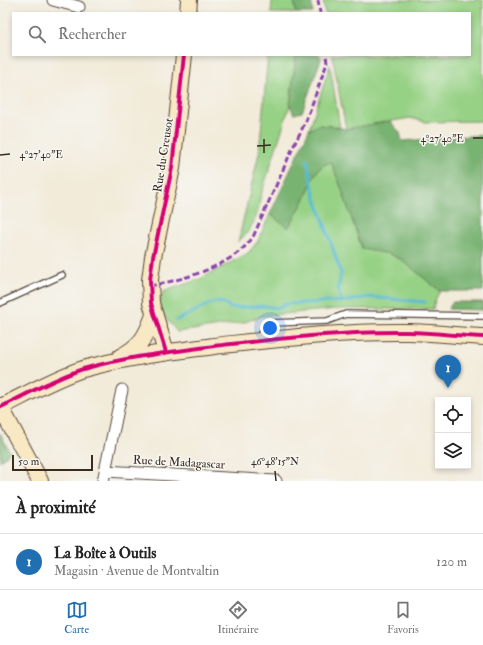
<!DOCTYPE html>
<html lang="fr">
<head>
<meta charset="utf-8">
<style>
  :root { --surface:#fff; --page:#f6f6f6; --text:#222; --muted:#767676; --line:#e0e0e0; --accent:#1f6fb2 }
  body { margin:0; font-family:"IM FELL Double Pica",serif; background:var(--page); color:var(--text) }
  .controls { position:absolute; right:12px; bottom:12px; display:grid; overflow:hidden; border-radius:0px; box-shadow:0 2px 6px #0003 }
  .controls button { width:36px; height:36px; display:grid; place-items:center; padding:0; border:0; border-bottom:1px solid var(--line); background:var(--surface); color:var(--text); font:20px sans-serif }
  .scale { position:absolute; left:12px; bottom:10px; width:81px; box-sizing:border-box; padding-left:4px; border:2px solid #3b2a1e; border-top:0; font-size:11px; line-height:14px; white-space:nowrap; color:#3b2a1e; -webkit-text-stroke:3px #f6f6f2; paint-order:stroke }
  .you { position:absolute; left:270px; top:328px; width:14px; height:14px; margin:-10px; border:3px solid #fff; border-radius:50%; background:#1a73e8; box-shadow:0 0 0 6px #1a73e833 }
  .badge { display:grid; place-items:center; width:26px; height:26px; border-radius:50%; background:var(--accent); color:#fff; font-size:13px; font-weight:700 }
  .pin { position:absolute; translate:-50% -33px; filter:drop-shadow(0 1px 2px #0008) }
  .pin::after { content:''; position:absolute; top:21px; width:14px; height:12px; background:inherit; clip-path:polygon(0 0,100% 0,50% 100%) }
  .list { margin:0; padding:0; list-style:none }
  h2 { display:flex; justify-content:space-between; align-items:center; height:52px; margin:0; padding:0 16px; font-size:17px }
  h2 small { font-size:13px; font-weight:400; color:var(--muted) }
  .list li { display:grid; grid-template-columns:26px 1fr auto; gap:12px; align-items:center; box-sizing:border-box; height:56px; padding:0 16px; border-top:1px solid var(--line) }
  .list b { display:block; font-size:15px; white-space:nowrap }
  .list p { margin:0; font-size:13px; white-space:nowrap; color:var(--muted) }
  .list em { font-size:13px; font-style:normal; color:var(--muted) }
  .icon { flex:none; width:22px; height:22px; fill:none; stroke:currentColor; stroke-width:2; stroke-linecap:round; stroke-linejoin:round }
  .map { position:relative; flex:none; width:483px; height:481px; overflow:hidden }
  .search { position:absolute; background:var(--surface); box-shadow:0 2px 6px #0003; left:12px; right:12px; top:12px; height:44px; display:flex; align-items:center; gap:10px; box-sizing:border-box; padding:0 14px; border-radius:0px; color:var(--muted); font-size:15px }
  .sheet { height:108px; background:var(--surface) }
  nav { display:flex; justify-content:space-around; align-items:center; box-sizing:border-box; height:56px; border-top:1px solid var(--line); background:var(--surface); font-size:11px; color:var(--muted) }
  nav a { display:grid; justify-items:center; gap:2px }
  nav .on { color:var(--accent) }
  .map>svg:first-child { display:block }
</style>
</head>
<body>
<div class="map">
<svg width="483" height="481" viewBox="0 0 483 481">
  <rect width="100%" height="100%" fill="#f6f6f2"/>
  <filter id="ink" filterUnits="userSpaceOnUse"><feTurbulence type="fractalNoise" baseFrequency=".025" numOctaves="2"/><feDisplacementMap in="SourceGraphic" scale="8" xChannelSelector="R" yChannelSelector="G"/><feConvolveMatrix kernelMatrix="1 2 1 2 8 2 1 2 1" color-interpolation-filters="sRGB"/></filter>
  <filter id="wash" filterUnits="userSpaceOnUse"><feTurbulence type="fractalNoise" baseFrequency=".012" numOctaves="4" result="noise"/><feDisplacementMap in="SourceGraphic" scale="16" xChannelSelector="R" yChannelSelector="G"/><feGaussianBlur stdDeviation="0.9" result="paint"/><feColorMatrix in="noise" values="0 0 0 0 0 0 0 0 0 0 0 0 0 0 0 0 0 1.4 0 .05"/><feComposite in="paint" operator="in"/></filter>
  <g filter="url(#wash)">
    <rect width="100%" height="100%" fill="#f2ebda"/>
    <!-- green -->
    <path fill="#97d185" stroke="#697e52" d="M272 0H294L296 13H271Z
      M323 0H483V121L426 122 410 118 346 129 332 55H470V13H325Z
      M268 55H296L290 105 260 198C259 217 251 230 238 242L259 153Z
      M330 65 340 128C327 124 320 125 309 130Z
      M331 162 341 187 362 249 390 254 402 260 440 291 435 300 433 309H337L262 316 242 323 177 332 165 317 159 306 163 292 200 279 248 253 258 241 270 214 288 228C294 218 300 208 305 198 313 183 312 168 331 162Z"/>
    <!-- forest -->
    <path fill="#79b372" stroke="#5a6e48" d="M294 0H311L313 13H296Z
      M296 55H320L321 59 302 112 294 114 290 105Z
      M390 121 400 133 402 141 483 135V291H440L402 260 390 254 362 249 341 187 331 162C312 168 313 183 305 198 300 209 294 218 288 228L270 214 309 130 318 125 332 126 346 129Z
      M453 302H483V310L448 309Z
      M0 433 10 452 4 458 0 461Z"/>
    <g fill="none" stroke-linecap="round" stroke-linejoin="round">
      <!-- stream -->
      <path stroke="#57bbd5" stroke-width="3" d="M307 160 314 193 341 273 338 289 341 301
        M177 320 214 302 224 303 231 308 263 306 280 308 285 304 348 301 369 297 425 302"/>
    </g>
  </g>
  <g filter="url(#ink)">
    <g fill="none" stroke-linecap="round" stroke-linejoin="round">
      <defs>
        <path id="lane" d="M0 303 62 275
          M258 338 270 323 327 321 346 314 483 316"/>
        <path id="street" d="M53 0 79 7
          M105 471 276 481
          M103 481 122 390"/>
        <path id="secondary" d="M188 13 189 0
          M166 352 151 303 150 280 153 257 172 168 184 55
          M120 357C141 346 146 337 154 315
          M0 406 40 481
          M1 407C27 394 55 378 83 369 126 357 170 352 214 346 278 339 343 331 407 332 433 332 458 336 483 337"/>
      </defs>
      <!-- lane casing -->
      <use href="#lane" stroke="#56473a" stroke-width="8"/>
      <!-- street casing -->
      <use href="#street" stroke="#56473a" stroke-width="13"/>
      <!-- secondary casing -->
      <use href="#secondary" stroke="#56473a" stroke-width="18"/>
      <!-- lane -->
      <use href="#lane" stroke="#fff" stroke-width="5.5"/>
      <!-- street -->
      <use href="#street" stroke="#fff" stroke-width="11"/>
      <!-- secondary -->
      <use href="#secondary" stroke="#f8e8c3" stroke-width="16"/>
      <!-- quiet -->
      <path stroke="#8e44ad" stroke-width="3" stroke-dasharray="6 3" stroke-linecap="butt" d="M318 0 320 13
        M150 286C184 279 232 267 253 237L295 143 306 121 327 63 326 55"/>
      <defs>
        <path id="cycleway" d="M166 352 151 303 150 280 153 257 172 168 184 55
          M1 407C27 394 55 378 83 369 126 357 170 352 214 346 278 339 343 331 407 332 433 332 458 336 483 337"/>
      </defs>
      <!-- cycleway casing -->
      <use href="#cycleway" stroke="#f6f6f2" stroke-width="6"/>
      <!-- cycleway -->
      <use href="#cycleway" stroke="#d6006c" stroke-width="4"/>
    </g>
  </g>
  <!-- ticks -->
  <path fill="none" stroke="#3b2a1e" stroke-width="1.5" d="M473 138H483M264 139V153M257 146 271 145M0 155 10 154M275 471 276 481"/>
  <g text-anchor="middle" stroke-width="3" stroke-linejoin="round" paint-order="stroke">
    <!-- street labels -->
    <g font-size="12" fill="#3b2a1e" stroke="#f6f6f2">
      <text transform="translate(163 155) rotate(-81)" y="4">Rue du Creusot</text>
      <text transform="translate(179 462) rotate(3)" y="4">Rue de Madagascar</text>
    </g>
  </g>
  <g font-size="10" text-anchor="middle" fill="#3b2a1e" stroke="#f6f6f2" stroke-width="3" stroke-linejoin="round" paint-order="stroke">
    <text x="442" y="142">4°27'40"E</text>
    <text x="41" y="158">4°27'40"E</text>
    <text x="275" y="465">46°48'15"N</text>
  </g>
</svg>
<div class="controls">
<button><svg class="icon" aria-label="locate" viewBox="0 0 24 24"><circle cx="12" cy="12" r="6"/><path d="M12 2v4M12 18v4M2 12h4M18 12h4"/></svg></button>
<button><svg class="icon" aria-label="layers" viewBox="0 0 24 24"><path d="M12 4l9 5-9 5-9-5zM3 14l9 5 9-5"/></svg></button>
</div>
<div class="scale">50 m</div>
<div class="you"></div>
<div class="pin badge" style="left:448px;top:388px">1</div>
<div class="search"><svg class="icon" aria-label="search" viewBox="0 0 24 24"><circle cx="10" cy="10" r="6"/><path d="M15 15l6 6"/></svg>Rechercher</div>
</div>
<section class="sheet">
<h2>À proximité<small></small></h2>
<ul class="list">
<li><span class="badge">1</span><div><b>La Boîte à Outils</b><p>Magasin · Avenue de Montvaltin</p></div><em>120 m</em></li>
</ul>
</section>
<nav>
<a class="on"><svg class="icon" aria-label="map" viewBox="0 0 24 24"><path d="M3 6l6-2 6 2 6-2v14l-6 2-6-2-6 2zM9 4v14M15 6v14"/></svg>Carte</a>
<a><svg class="icon" aria-label="directions" viewBox="0 0 24 24"><path d="M12 3l9 9-9 9-9-9zM9 14v-3h6M13 9l2 2-2 2"/></svg>Itinéraire</a>
<a><svg class="icon" aria-label="saved" viewBox="0 0 24 24"><path d="M7 4h10v16l-5-4-5 4z"/></svg>Favoris</a>
</nav>
</body>
</html>
